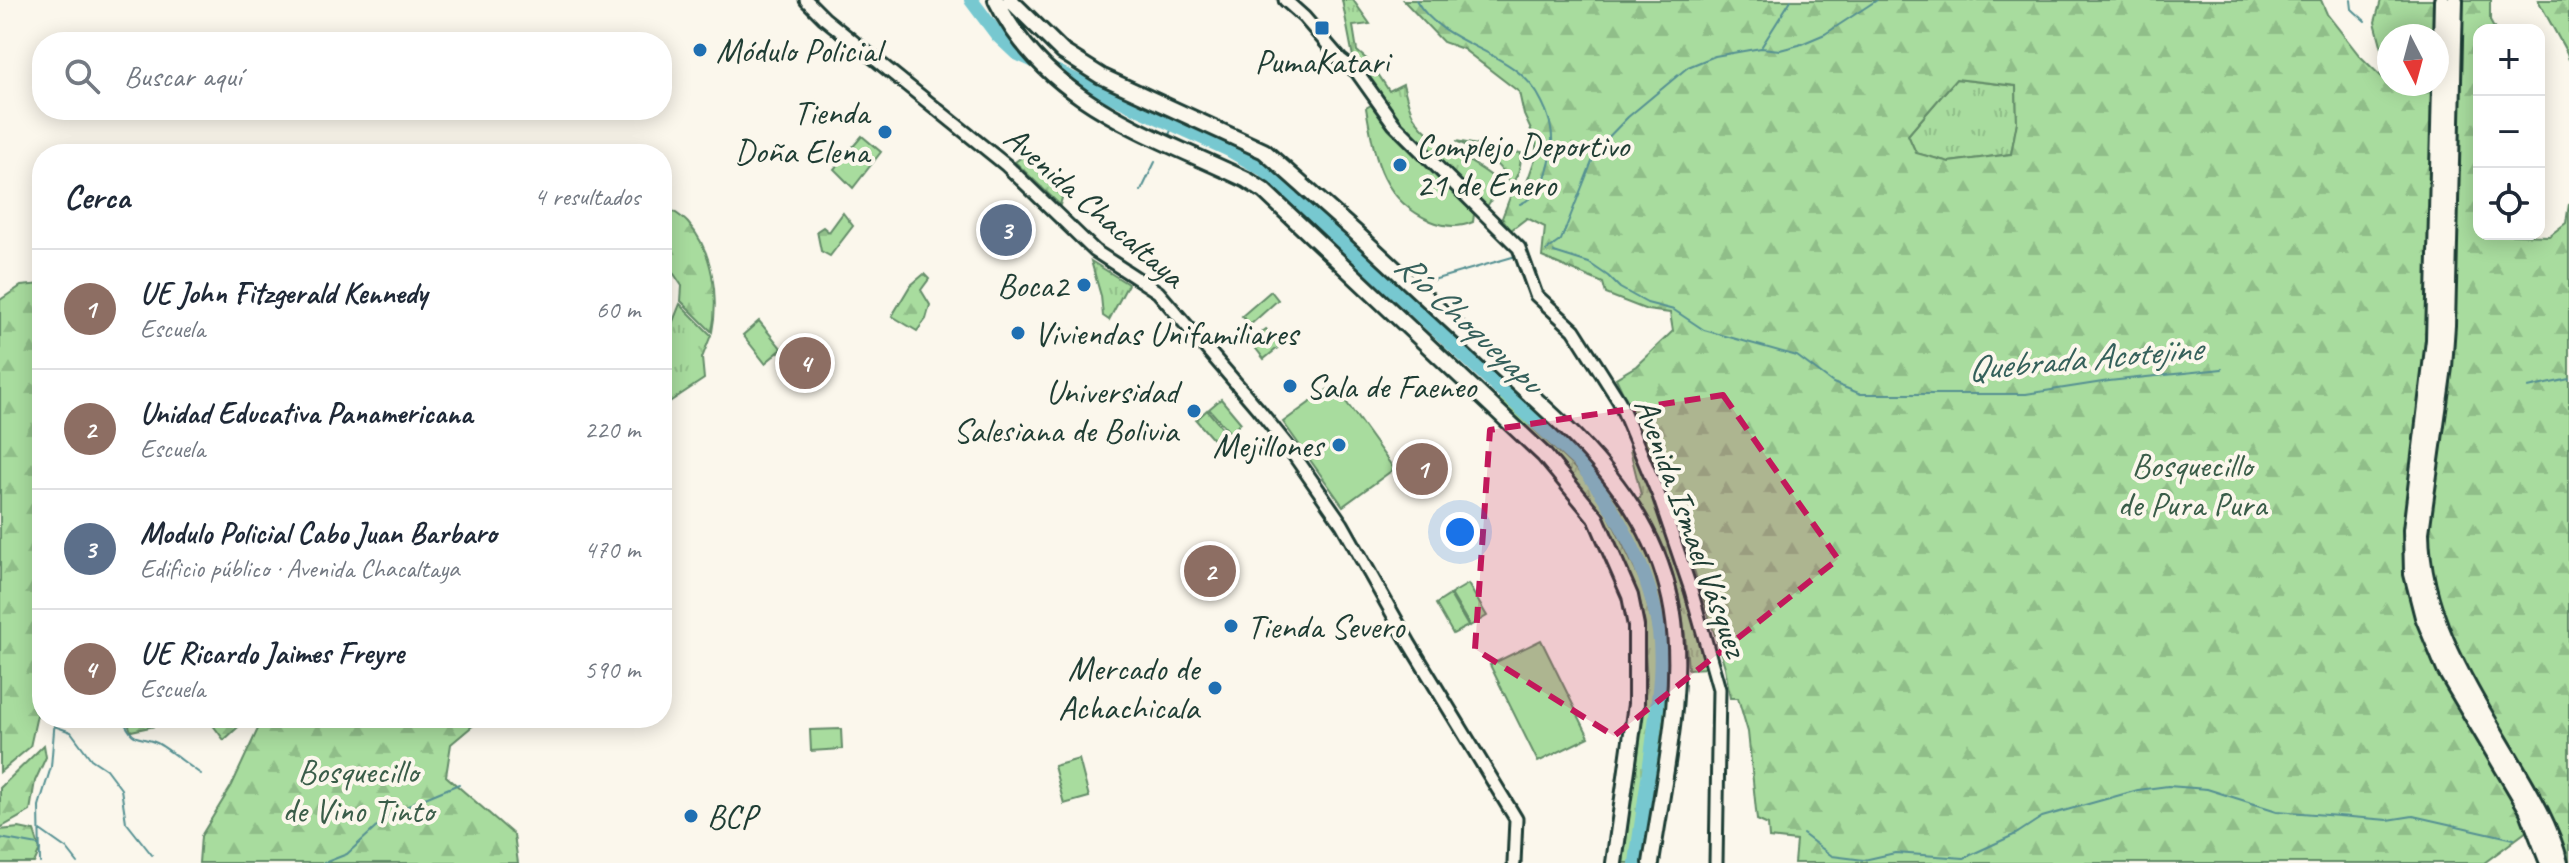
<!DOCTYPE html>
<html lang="es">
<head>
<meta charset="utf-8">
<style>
  :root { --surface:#fff; --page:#f2f2f3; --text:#1f2937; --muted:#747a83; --line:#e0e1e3; --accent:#2563eb }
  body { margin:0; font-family:Caveat,sans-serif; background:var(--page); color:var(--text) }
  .controls { position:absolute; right:24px; top:24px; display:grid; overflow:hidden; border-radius:16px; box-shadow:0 4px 20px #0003 }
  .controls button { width:72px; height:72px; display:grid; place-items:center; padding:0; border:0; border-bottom:2px solid var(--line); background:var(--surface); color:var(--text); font:40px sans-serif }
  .compass { position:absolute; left:2377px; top:24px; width:72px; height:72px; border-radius:50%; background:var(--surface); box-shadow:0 4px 20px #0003; rotate:174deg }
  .you { position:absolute; left:1460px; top:532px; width:28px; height:28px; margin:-20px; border:6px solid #fff; border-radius:50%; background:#1a73e8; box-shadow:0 0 0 12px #1a73e833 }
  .badge { display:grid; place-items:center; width:52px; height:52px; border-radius:50%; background:var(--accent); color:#fff; font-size:26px; font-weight:700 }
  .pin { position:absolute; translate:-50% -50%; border:4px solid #fff; box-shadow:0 2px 8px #0006 }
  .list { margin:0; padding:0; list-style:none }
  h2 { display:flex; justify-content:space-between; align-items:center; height:104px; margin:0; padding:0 32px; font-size:34px }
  h2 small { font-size:26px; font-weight:400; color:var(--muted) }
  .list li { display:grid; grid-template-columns:52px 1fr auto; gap:24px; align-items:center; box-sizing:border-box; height:120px; padding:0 32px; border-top:2px solid var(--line) }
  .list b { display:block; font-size:30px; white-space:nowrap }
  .list p { margin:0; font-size:26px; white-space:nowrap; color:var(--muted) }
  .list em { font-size:26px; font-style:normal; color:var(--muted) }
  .icon { flex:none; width:44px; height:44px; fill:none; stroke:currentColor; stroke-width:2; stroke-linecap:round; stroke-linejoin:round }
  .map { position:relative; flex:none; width:2569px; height:863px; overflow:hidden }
  .search { position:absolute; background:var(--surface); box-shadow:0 4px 20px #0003; left:32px; top:32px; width:640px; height:88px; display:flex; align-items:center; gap:20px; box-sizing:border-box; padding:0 28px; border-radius:32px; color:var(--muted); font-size:30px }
  .panel { position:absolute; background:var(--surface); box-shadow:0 4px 20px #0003; left:32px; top:144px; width:640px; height:584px; border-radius:32px }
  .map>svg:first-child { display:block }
</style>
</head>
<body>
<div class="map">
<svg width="2569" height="863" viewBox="0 0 2569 863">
  <defs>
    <pattern id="grass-tufts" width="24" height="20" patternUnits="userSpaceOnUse" patternTransform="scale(2)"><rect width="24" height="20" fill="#a8dc9e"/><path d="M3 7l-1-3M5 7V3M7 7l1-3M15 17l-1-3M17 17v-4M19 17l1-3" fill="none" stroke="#90be89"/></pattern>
    <pattern id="forest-firs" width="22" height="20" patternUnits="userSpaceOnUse" patternTransform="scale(2)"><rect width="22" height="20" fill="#a8dc9e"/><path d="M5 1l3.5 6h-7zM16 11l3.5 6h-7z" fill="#90be89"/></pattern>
  </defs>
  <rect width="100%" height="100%" fill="#fbf7ec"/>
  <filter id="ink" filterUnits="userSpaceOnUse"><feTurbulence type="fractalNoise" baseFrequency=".0125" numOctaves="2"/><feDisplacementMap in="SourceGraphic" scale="16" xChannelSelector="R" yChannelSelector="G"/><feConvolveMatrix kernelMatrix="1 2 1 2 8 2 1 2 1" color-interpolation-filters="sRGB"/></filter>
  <g filter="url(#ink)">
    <!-- grass -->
    <path fill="url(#grass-tufts)" stroke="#648c69" stroke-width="2" d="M1342 0H1353L1370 24 1353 26 1357 51 1371 63 1389 91 1403 84C1406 94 1408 106 1413 115 1429 143 1469 158 1494 178L1495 194 1486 208 1401 124 1358 65 1353 57Z
      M1956 79 2016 86 2017 122 2011 154 1949 162 1916 153 1908 135Z
      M862 136 881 152 853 188 834 169Z
      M1456 141 1521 153C1521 165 1519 177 1510 185 1501 160 1479 152 1456 141Z
      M1023 156 1056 187 1062 198 1060 205 1015 162Z
      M1091 261 1128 284 1109 320 1103 316 1101 296Z
      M680 304 711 335 702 358 704 379 662 407V349Z
      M1266 329 1280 346 1264 359 1250 341Z
      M1512 387 1574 446 1618 498 1652 559 1662 586 1670 627 1669 706 1646 863H1640L1665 667 1663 627 1654 588 1642 555 1593 472 1506 392Z
      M1501 397 1583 476 1605 507 1643 586 1655 636 1657 670 1653 721 1631 863H1623L1647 678 1641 604 1599 511 1560 460 1497 401Z
      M1633 449 1654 497 1708 668 1688 669C1685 627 1680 586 1663 546 1657 529 1643 513 1633 498H1640L1641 495 1630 450Z"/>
    <!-- forest -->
    <path fill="url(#forest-firs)" stroke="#648c69" stroke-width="2" fill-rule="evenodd" d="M1403 0H2321L2327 14 2359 55 2389 84H2437V36H2389V75L2375 22 2381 0H2490V21L2495 30H2479V234L2549 236 2566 223 2569 204V863H2541L2534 836 2527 831 2484 863H1794L1796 841 1769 838 1768 825 1757 820 1748 732 1738 698H1730L1725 667 1672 501 1616 378 1636 366 1673 331 1670 313 1647 310 1606 294 1603 283 1542 257 1545 227 1527 218 1511 230 1502 218 1510 197 1527 182 1536 156V141L1524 115 1519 92 1463 49 1443 42ZM1956 79 2016 86 2017 122 2011 154 1949 162 1916 153 1908 135Z
      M2538 0H2569V60L2567 53Z
      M662 203C670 210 681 215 688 223 713 251 719 297 712 332L681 301 682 286 674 274 662 268Z
      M843 213 853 226 830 256 821 251 817 231 823 227 829 232Z
      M924 274 929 279 921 290 930 305 926 319 917 331 892 316 910 286Z
      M42 284V538L32 539 42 564V692L30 747 0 772V300L21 286Z
      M126 718H248L224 740 209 720H183L131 731Z
      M263 718H482L451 744 446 776 514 835 518 863H199L201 836 232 785Z
      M44 745 46 757 35 781 30 811 0 828V788Z
      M19 828 34 831 40 850 34 863H0V830Z"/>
    <!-- garden -->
    <path fill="#a8dc9e" stroke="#648c69" stroke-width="2" d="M1371 105 1389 130 1474 214 1473 222C1459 228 1445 227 1431 221 1380 199 1375 157 1366 108Z
      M1271 291 1278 300 1250 325 1242 316Z
      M759 321 782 349 765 363 743 335Z
      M1334 385 1394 469 1343 506 1283 422Z
      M1221 399 1241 423 1230 433 1209 409Z
      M1207 410 1228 435 1217 444 1196 420Z
      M1468 584 1487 616 1470 626 1451 594Z
      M1450 595 1468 626 1453 634 1436 604Z
      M1541 640 1589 737 1538 762 1490 665Z
      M841 729 842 749 811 751 810 730Z
      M1079 759 1089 797 1064 804 1054 766Z"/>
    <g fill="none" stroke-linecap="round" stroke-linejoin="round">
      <!-- stream -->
      <path stroke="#549092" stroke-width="2" d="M1416 0C1445 50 1516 47 1542 102 1552 121 1555 139 1550 161 1546 179 1539 196 1520 204
        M2351 0 2352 9 2365 21
        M1762 46 1791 0
        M1169 135 1173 125
        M1141 191 1155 162
        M1546 251 1561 240 1597 149 1628 117 1688 67 1715 56 1761 48 1780 50 1799 45 1825 34 1877 0
        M1554 252 1589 263 1608 276 1620 288 1647 303 1674 310 1704 330 1797 356 1833 383 1861 394H2026L2109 381 2222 369
        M1426 282 1516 256
        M2528 388 2569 379
        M122 718C135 744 135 734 157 743 167 748 190 767 201 774
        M54 726 71 732 91 759 106 769 121 789 126 822 152 855
        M40 830 67 849 78 863
        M1803 834 1832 856 1864 860 1895 853 1964 858 2016 834 2042 817 2138 790 2168 786 2207 789 2277 811 2388 820 2413 816 2514 839
        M0 838 38 845
        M40 863 39 806 51 767 55 718
        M324 863 347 854 383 821 413 803 459 784"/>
      <!-- river -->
      <path stroke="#77c8d0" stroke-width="14" d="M971 0 998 36 1016 53 1229 150 1264 170 1579 462C1617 510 1650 571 1659 632 1663 662 1659 694 1655 724 1650 770 1642 816 1636 863"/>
      <defs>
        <path id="secondary" d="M806 0 824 18 1006 165 1095 251 1158 292 1259 410 1287 445 1342 524 1409 643 1516 819 1514 863
          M1285 0 1304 17 1341 60 1357 72 1394 124 1519 248 1536 295 1574 330 1619 401 1659 496 1691 590 1719 689 1716 863"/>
        <path id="highway" d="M996 0C1047 104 1149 133 1247 180L1264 191 1544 455 1596 518 1630 596 1636 626V704L1614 863
          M1010 0 1063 52 1101 76 1264 151 1355 232 1563 425C1715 572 1680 677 1651 863
          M2442 0 2434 340 2411 530 2412 574 2423 617 2445 670 2527 809 2548 863
          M2455 0 2447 325 2444 367 2421 532C2422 619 2471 691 2513 763 2532 795 2551 827 2560 863"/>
      </defs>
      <!-- secondary casing -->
      <use href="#secondary" stroke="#1f3d34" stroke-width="17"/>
      <!-- highway casing -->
      <use href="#highway" stroke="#1f3d34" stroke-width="20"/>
      <!-- secondary -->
      <use href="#secondary" stroke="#fbf7ec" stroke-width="11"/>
      <!-- highway -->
      <use href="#highway" stroke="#fbf7ec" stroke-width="14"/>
    </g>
  </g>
  <!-- marked area -->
  <path fill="#c2185b" fill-opacity="0.2" stroke="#c2185b" stroke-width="6" stroke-dasharray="16 10" stroke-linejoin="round" d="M1723 395 1838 559 1614 736 1475 649 1490 430Z"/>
  <!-- markers -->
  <g fill="#1f6fb2" stroke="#fbf7ec" stroke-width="3">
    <rect x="1314" y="20" width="16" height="16" rx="4"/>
    <circle cx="700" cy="50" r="8"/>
    <circle cx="885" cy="132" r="8"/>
    <circle cx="1400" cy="165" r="8"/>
    <circle cx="1084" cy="285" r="8"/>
    <circle cx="1018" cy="333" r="8"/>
    <circle cx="1290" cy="386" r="8"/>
    <circle cx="1194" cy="411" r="8"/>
    <circle cx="1339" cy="445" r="8"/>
    <circle cx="1231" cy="626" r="8"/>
    <circle cx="1215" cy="688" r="8"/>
    <circle cx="691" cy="816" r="8"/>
  </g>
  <g text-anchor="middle" stroke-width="8" stroke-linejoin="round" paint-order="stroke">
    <!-- poi labels -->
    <g font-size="34" fill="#1f3d34" stroke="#fbf7ec" text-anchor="start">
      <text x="716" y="62">Módulo Policial</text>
      <text x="1322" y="73" text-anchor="middle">PumaKatari</text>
      <text x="869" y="124" text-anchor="end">Tienda<tspan x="869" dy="39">Doña Elena</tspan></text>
      <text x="1416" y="157">Complejo Deportivo<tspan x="1416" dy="39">21 de Enero</tspan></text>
      <text x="1068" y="297" text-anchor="end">Boca2</text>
      <text x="1034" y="345">Viviendas Unifamiliares</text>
      <text x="1306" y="398">Sala de Faeneo</text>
      <text x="1178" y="403" text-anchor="end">Universidad<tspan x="1178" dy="39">Salesiana de Bolivia</tspan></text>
      <text x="1323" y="457" text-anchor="end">Mejillones</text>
      <text x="1247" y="638">Tienda Severo</text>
      <text x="1199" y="680" text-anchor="end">Mercado de<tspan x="1199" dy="39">Achachicala</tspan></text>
      <text x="707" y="828">BCP</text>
    </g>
    <!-- street labels -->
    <g font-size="34" fill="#1f3d34" stroke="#fbf7ec">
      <text transform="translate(1095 206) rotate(41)" y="12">Avenida Chacaltaya</text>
      <text transform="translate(1692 527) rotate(70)" y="12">Avenida Ismael Vásquez</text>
    </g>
    <!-- park labels -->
    <g font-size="34" fill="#3a5d49" stroke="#fbf7ec">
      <text x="2192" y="477">Bosquecillo<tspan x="2192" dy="39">de Pura Pura</tspan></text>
      <text x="358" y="783">Bosquecillo<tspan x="358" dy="39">de Vino Tinto</tspan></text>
    </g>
    <!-- water labels -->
    <g font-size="36" font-style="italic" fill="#35605b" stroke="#fbf7ec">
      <text transform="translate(1470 322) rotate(43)" y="13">Río Choqueyapu</text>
      <text transform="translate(2084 357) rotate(-5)" y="13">Quebrada Acotejine</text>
    </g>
  </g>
</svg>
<div class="controls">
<button>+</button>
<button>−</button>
<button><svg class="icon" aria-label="locate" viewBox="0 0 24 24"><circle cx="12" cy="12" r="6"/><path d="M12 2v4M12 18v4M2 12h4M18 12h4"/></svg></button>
</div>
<svg class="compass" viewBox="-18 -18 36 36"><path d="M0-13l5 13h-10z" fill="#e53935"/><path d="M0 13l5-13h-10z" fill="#747a83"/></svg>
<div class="you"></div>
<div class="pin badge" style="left:1422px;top:469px;background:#8d6e63">1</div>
<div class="pin badge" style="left:1210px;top:571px;background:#8d6e63">2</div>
<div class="pin badge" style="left:1006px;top:230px;background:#5c6f8a">3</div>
<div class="pin badge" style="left:805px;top:363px;background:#8d6e63">4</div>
<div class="search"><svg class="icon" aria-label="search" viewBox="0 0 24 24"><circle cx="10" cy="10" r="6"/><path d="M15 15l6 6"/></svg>Buscar aquí</div>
<section class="panel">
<h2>Cerca<small>4 resultados</small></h2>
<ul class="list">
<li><span class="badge" style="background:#8d6e63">1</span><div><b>UE John Fitzgerald Kennedy</b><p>Escuela</p></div><em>60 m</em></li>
<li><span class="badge" style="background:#8d6e63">2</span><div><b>Unidad Educativa Panamericana</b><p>Escuela</p></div><em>220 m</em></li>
<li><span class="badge" style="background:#5c6f8a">3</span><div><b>Modulo Policial Cabo Juan Barbaro</b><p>Edificio público · Avenida Chacaltaya</p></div><em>470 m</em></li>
<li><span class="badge" style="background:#8d6e63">4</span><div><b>UE Ricardo Jaimes Freyre</b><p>Escuela</p></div><em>590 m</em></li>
</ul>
</section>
</div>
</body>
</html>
